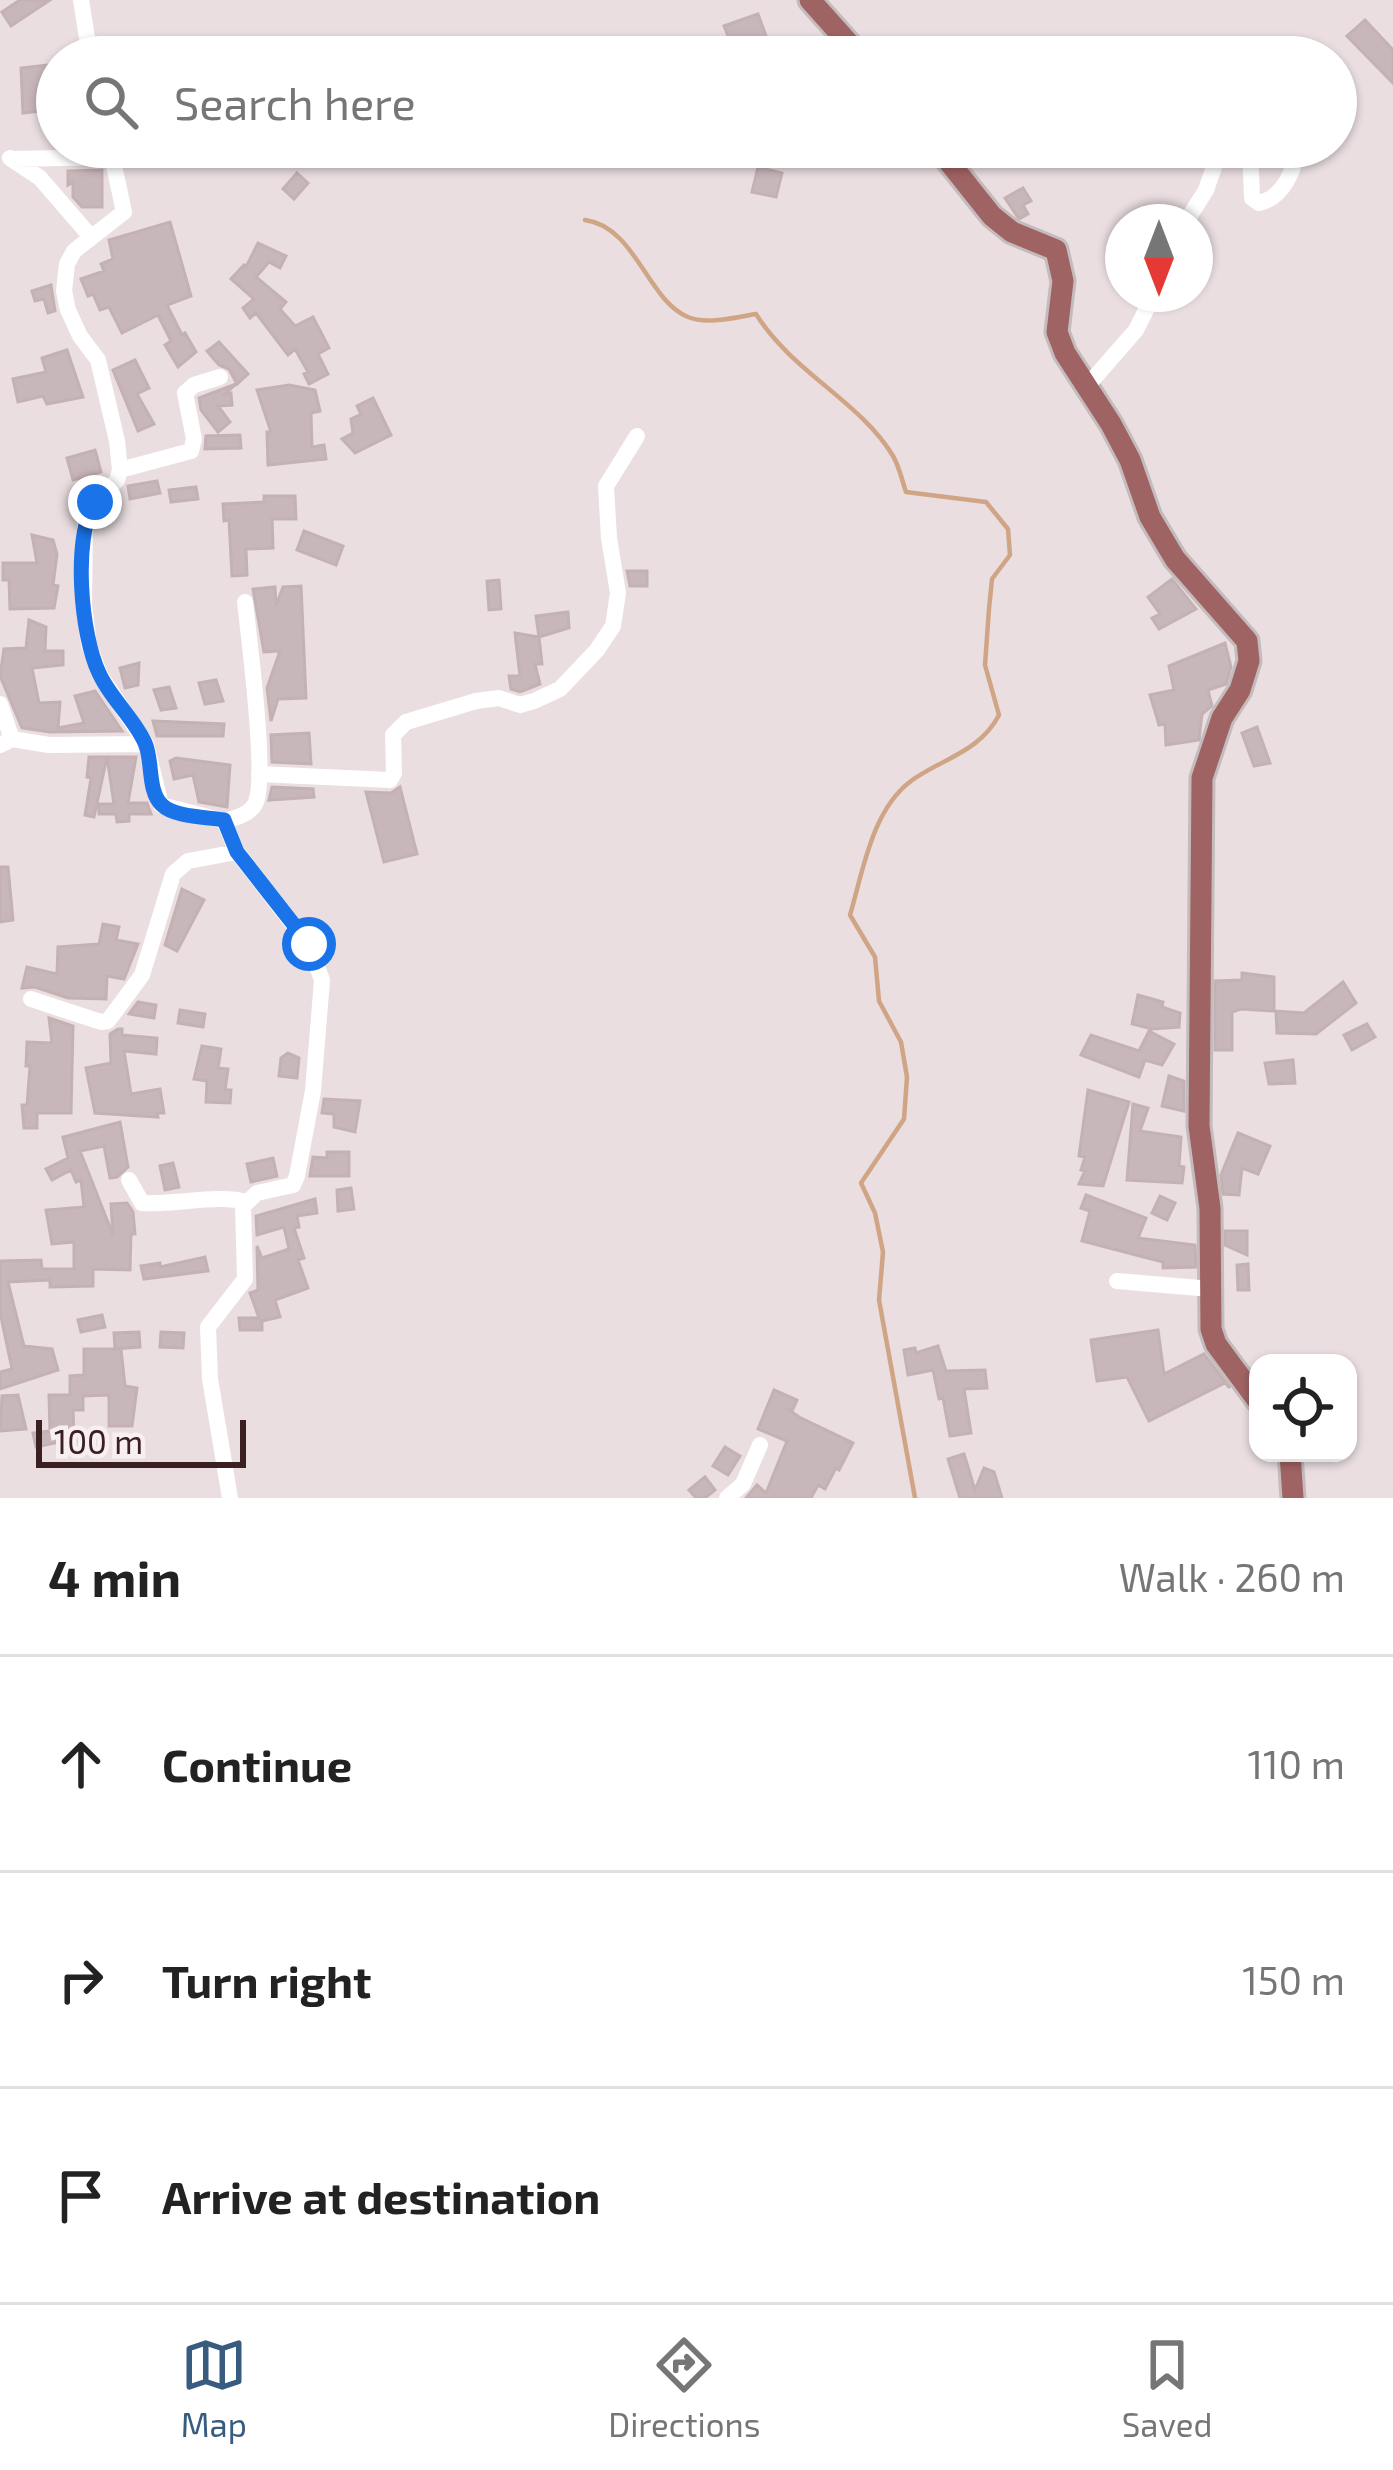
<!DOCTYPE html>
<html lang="en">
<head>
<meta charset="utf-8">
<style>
  :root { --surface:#fff; --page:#f2f2f2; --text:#222; --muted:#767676; --line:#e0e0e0; --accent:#385c80 }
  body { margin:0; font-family:"Exo 2",sans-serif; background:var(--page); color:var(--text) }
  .controls { position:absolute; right:36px; bottom:36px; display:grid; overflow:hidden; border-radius:24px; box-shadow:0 3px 9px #0004 }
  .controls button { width:108px; height:108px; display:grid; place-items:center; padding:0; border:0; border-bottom:3px solid var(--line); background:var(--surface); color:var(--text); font:60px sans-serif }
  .compass { position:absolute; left:1105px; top:204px; width:108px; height:108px; border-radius:50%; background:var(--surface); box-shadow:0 3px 9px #0004; rotate:180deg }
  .scale { position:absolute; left:36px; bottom:30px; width:210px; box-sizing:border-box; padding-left:12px; border:6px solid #3a2020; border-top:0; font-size:33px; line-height:42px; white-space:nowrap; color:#3a2020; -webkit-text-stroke:9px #f7eff1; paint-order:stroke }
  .stop { position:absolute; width:36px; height:36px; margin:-27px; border:9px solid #1a73e8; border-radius:50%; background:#fff }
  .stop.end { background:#1a73e8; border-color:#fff; box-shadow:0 3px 12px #0008 }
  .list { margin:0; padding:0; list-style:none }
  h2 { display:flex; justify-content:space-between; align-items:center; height:156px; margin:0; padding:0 48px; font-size:51px }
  h2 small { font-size:39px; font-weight:400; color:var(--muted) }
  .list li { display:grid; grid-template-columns:78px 1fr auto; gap:36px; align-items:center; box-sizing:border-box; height:216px; padding:0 48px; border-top:3px solid var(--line) }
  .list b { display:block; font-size:45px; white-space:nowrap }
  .list em { font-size:39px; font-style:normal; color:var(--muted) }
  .icon { flex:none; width:66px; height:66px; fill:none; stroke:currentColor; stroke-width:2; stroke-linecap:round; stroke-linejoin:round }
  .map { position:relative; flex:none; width:1393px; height:1498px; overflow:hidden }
  .search { position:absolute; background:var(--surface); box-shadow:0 3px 9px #0004; left:36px; right:36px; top:36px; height:132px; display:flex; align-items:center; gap:30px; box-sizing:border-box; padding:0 42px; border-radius:66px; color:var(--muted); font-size:45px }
  .sheet { height:804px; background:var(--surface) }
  nav { display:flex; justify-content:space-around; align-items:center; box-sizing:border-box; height:168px; border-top:3px solid var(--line); background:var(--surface); font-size:33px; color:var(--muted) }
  nav a { display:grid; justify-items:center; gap:6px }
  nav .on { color:var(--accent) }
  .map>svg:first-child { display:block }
</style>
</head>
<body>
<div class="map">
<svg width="1393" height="1498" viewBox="0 0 1393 1498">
  <rect width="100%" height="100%" fill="#eadee1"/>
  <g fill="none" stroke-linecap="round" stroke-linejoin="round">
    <!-- stream -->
    <path stroke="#d0a585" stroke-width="4.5" d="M585 220C636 227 647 300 688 317 707 325 737 317 756 314 792 372 861 402 893 456 899 466 902 480 906 492L986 502 1008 529 1010 555 992 579 989 609 985 665 999 715C980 752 941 759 911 781 872 810 863 871 850 915L875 957 879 1001 901 1042 907 1077 904 1119 861 1183 875 1213 883 1252 879 1300 915 1498"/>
  </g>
  <!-- building -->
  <path fill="#c8b7ba" stroke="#c4b1b4" stroke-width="3" d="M20 0H50L11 26 2 12Z
    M758 14 769 44 736 56 724 26Z
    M1365 20 1393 50V83L1347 36Z
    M57 64V109L23 113 21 68Z
    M758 167 782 173 776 197 752 192Z
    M102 170V207H82L73 197V182L68 185V171Z
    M297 173 308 183 294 199 283 189Z
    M1023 188 1031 201 1023 205 1028 214 1019 219 1005 198Z
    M170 222 191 296 167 305 182 335 185 333 196 352 178 367 165 345 171 341 158 315 122 333 109 307 100 310 93 294 88 296 81 279 104 271 101 264 113 259 109 240Z
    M258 243 286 256 280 268 269 262 256 277 286 302 280 309 295 326 313 317 329 348 318 354 328 374 309 384 304 374 308 372 295 349 288 355 256 313 250 318 243 308 254 299 231 279 244 265 246 267Z
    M51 285 55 311 48 313 44 299 35 301 32 291Z
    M219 342 248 374 237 384 229 369 219 365 207 351Z
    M67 350 83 397 47 404 43 396 18 402 13 379 46 372 42 358Z
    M135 360 149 388 137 394 154 424 138 431 113 370Z
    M236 384 225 394 231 393 232 405 218 406 230 422 218 432 201 410 199 398Z
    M289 385 315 390 320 411 311 413 312 447 324 445 326 459 268 465 267 432H271L257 390Z
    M373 398 391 435 355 453 342 439 353 433 351 419 361 414 357 406Z
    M240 435 241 448 205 449 206 436Z
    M95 450 101 472 73 480 67 458Z
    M157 481 160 493 130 499 128 486Z
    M196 487 198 499 171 502 169 490Z
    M264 496H295L296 519H272L273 548 246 549 247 575 232 576 229 520 224 521 223 504 264 502Z
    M304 531 343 546 336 565 297 550Z
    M32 535 53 540 57 554 53 585 58 586 54 608 10 609 9 580H3V563H37Z
    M627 571H647V586H630Z
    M1172 579 1196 609 1159 629 1152 618 1160 614 1148 597Z
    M499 580 501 609 489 610 487 581Z
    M301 586 306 698 278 699 271 721 267 688 280 651 264 652 253 589 275 587 276 606 283 587Z
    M568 612 569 628 539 637 536 616Z
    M29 620 46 627 45 651H63V665L32 668 39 703 60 702 58 728 84 723 75 696 95 691 122 731 50 732 22 728 0 676 4 649 26 648Z
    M515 633 539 637 542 664H535L540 684 520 692 511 689 509 676H520Z
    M1225 643 1231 667 1226 684 1208 690 1212 706 1202 714 1199 740 1166 745 1165 724 1159 725 1150 695 1174 690 1169 666Z
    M139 663 138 685 125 688 120 668Z
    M216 680 223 701 205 704 199 683Z
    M169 687 176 708 161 710 154 690Z
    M153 721 224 724 223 736H157Z
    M1257 727 1270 763 1254 766 1242 733Z
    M309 733 311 764 272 762 271 735Z
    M89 757H107L94 817 85 815 91 778 87 777Z
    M107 757H136L128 803H147L151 814H129V821L117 822 116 814H99V804H114Z
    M176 758 230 765 227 807 199 802 193 775 174 779 170 761Z
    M272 787 313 789 314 797 269 800Z
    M400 787 417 854 384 862 366 792 391 793Z
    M0 867H8L13 920 0 922Z
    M182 889 204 900 177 951 165 945Z
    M103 924 119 927 116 940 138 944 124 979 107 976 106 999 68 998 35 987 22 988 27 967 57 974 58 947 99 944Z
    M1242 973 1274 977V1011L1241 1009 1232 1012V1050H1215V981L1242 980Z
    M1343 982 1356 1003 1316 1034 1277 1033 1276 1011 1304 1013Z
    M1138 995 1163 1002 1162 1007 1180 1013 1179 1027 1152 1029 1132 1024Z
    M138 1002 156 1005 154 1018 129 1014Z
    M180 1010 205 1014 203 1027 178 1023Z
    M49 1018 73 1026 71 1113H37V1128H24L22 1105H27L30 1066H26L27 1042 52 1043Z
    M1367 1024 1375 1037 1352 1050 1344 1035Z
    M118 1029H122V1035L157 1038 156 1054 124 1051 131 1094 160 1089 164 1113H157L158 1117 95 1113 86 1068 111 1063 110 1034Z
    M1149 1031 1174 1044 1162 1065 1145 1060 1139 1077 1081 1055 1091 1035 1139 1051Z
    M202 1046 221 1049 218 1068 228 1069 225 1090H231L230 1103 206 1102 207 1081 194 1079Z
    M288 1053 299 1058 297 1078 279 1076 281 1058Z
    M1293 1060 1295 1083 1269 1084 1265 1063Z
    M1169 1076 1184 1081V1111L1162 1106Z
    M1088 1090 1129 1102 1103 1186 1079 1184 1085 1171 1081 1170 1085 1157 1079 1156Z
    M324 1099 360 1101 355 1132 334 1127V1114L322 1113Z
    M1133 1104 1148 1108 1140 1131 1181 1137 1179 1166 1184 1167 1182 1183 1127 1180Z
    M120 1122 128 1167 117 1177 110 1178 104 1146 80 1151 113 1235 111 1204 127 1203 133 1212 135 1234H131L130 1270 93 1269V1286L50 1287V1280L8 1282 24 1346 52 1349 58 1370 0 1389V1372L12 1369 0 1312V1261L41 1260 42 1269H74V1242L52 1244 46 1210 84 1207 81 1180 76 1182 71 1170 52 1180 46 1169 68 1158 63 1137Z
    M1238 1133 1270 1146 1258 1174 1242 1168 1239 1195 1223 1194 1221 1175Z
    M327 1152H349V1176H310L313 1157 327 1158Z
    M273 1158 277 1176 251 1182 247 1164Z
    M173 1163 179 1187 165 1190 160 1166Z
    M351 1188 354 1209 338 1211 337 1190Z
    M1086 1195 1146 1218 1138 1238 1195 1245 1196 1267 1163 1268V1262L1082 1241 1090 1211 1081 1208Z
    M1160 1196 1175 1203 1167 1220 1152 1213Z
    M315 1199 317 1213 297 1216 299 1227 294 1228 304 1258 298 1260 308 1288 275 1300 280 1317 262 1321V1330H240L239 1318H259L250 1293 258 1290 257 1246 262 1258 289 1249 284 1227 257 1235 256 1216Z
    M1225 1231H1247V1255L1225 1245Z
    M205 1257 208 1271 144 1279 141 1266 160 1263V1267Z
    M1248 1264 1249 1290H1238L1237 1265Z
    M102 1315 105 1327 81 1332 78 1320Z
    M1158 1330 1164 1374 1204 1354 1230 1388 1225 1383 1149 1421 1127 1377 1097 1381 1091 1340Z
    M139 1332 140 1347 115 1349 114 1333Z
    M161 1332 184 1333 183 1348 160 1347Z
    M938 1346 946 1371 985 1370 987 1388 964 1389 971 1433 950 1436 943 1398 939 1399 933 1370 908 1375 904 1350 915 1348 916 1353Z
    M84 1349H121L125 1386 137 1388 132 1426H109V1395L83 1396V1410H73L74 1438H95V1451L59 1452V1442L36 1447 33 1433 50 1431 49 1395H70V1376L84 1375Z
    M774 1390 797 1400 793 1409H788L799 1417 853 1443 839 1470 836 1468 825 1489 818 1485 811 1498H746L757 1485 766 1493 787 1441 758 1429Z
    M18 1395 26 1429 0 1431 2 1396Z
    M725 1447 740 1456 728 1475 713 1466Z
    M964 1454 975 1490 984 1468 994 1472 1002 1498H960L948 1459Z
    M705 1477 715 1490 705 1498H696L689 1490Z"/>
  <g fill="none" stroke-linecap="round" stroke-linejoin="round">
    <defs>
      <path id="major" d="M810 0 861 57
        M937 147 992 216 1012 232 1056 250 1063 281 1057 332 1065 353 1111 424 1130 460 1150 517 1175 559 1247 641 1249 661 1240 690 1222 718 1202 778 1199 1126 1210 1208 1211 1329 1216 1344 1258 1401
        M1290 1453 1293 1498"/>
    </defs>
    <!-- major casing -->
    <use href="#major" stroke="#c4bcbc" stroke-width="27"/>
    <!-- minor -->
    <path stroke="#fff" stroke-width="16" d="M81 0 90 57
      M110 147 124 212 74 251 67 264 64 291 68 310 80 336 98 360 117 441 120 470 117 480 85 517 84 604 89 645 100 675 146 744 161 805 224 821 237 852 309 945 322 980 313 1091 297 1176 293 1185 257 1193 243 1206 245 1279 208 1327 210 1379 230 1498
      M1250 147 1252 198 1259 203C1283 198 1295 170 1297 147
      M10 158 40 178 91 237
      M12 159 113 157
      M1186 222 1206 190 1221 147
      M1089 384 1136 330 1154 294
      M120 470 191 451 194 439 185 393 194 385 220 377
      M0 704 12 739
      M0 745 12 739 49 745 146 744
      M259 774 390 780 394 773 393 735 406 722 476 701 499 698 520 705 534 701 560 689 597 650 613 626 618 593 609 538 606 486 637 436
      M224 821C236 818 251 814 256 802 267 774 249 639 245 602
      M31 999 101 1022 108 1021 142 975 173 874 188 861 237 852
      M129 1180 142 1203C172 1205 222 1194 246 1202
      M1117 1281 1211 1289
      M727 1498 743 1484 760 1445"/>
    <!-- major -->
    <use href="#major" stroke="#a06363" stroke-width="21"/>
  </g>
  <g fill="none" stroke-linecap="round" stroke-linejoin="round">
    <!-- route -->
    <path stroke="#1a73e8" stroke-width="15" d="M95 502C72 537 81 636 99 673 110 698 134 718 145 743 153 760 147 791 162 805 174 817 207 817 224 820L237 852 309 944"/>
  </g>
</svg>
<div class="controls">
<button><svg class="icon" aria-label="locate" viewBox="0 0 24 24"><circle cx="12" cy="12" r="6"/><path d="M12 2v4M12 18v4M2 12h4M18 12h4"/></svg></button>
</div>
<svg class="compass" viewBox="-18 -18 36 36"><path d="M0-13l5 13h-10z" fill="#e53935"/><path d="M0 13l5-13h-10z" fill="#767676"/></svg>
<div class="scale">100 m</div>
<div class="stop" style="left:309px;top:944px"></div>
<div class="stop end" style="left:95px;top:502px"></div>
<div class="search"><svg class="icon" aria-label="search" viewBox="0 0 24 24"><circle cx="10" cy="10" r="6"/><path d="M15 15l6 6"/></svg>Search here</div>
</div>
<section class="sheet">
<h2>4 min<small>Walk · 260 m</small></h2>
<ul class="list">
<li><svg class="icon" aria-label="ahead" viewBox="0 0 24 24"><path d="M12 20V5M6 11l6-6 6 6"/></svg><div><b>Continue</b></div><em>110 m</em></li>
<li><svg class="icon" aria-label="right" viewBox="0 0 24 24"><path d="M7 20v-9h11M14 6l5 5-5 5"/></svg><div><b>Turn right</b></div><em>150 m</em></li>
<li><svg class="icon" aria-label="arrive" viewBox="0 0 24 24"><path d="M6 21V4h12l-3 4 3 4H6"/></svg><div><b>Arrive at destination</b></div></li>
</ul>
</section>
<nav>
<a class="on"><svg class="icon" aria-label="map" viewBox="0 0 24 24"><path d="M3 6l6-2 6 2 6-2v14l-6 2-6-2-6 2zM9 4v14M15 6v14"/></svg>Map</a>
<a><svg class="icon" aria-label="directions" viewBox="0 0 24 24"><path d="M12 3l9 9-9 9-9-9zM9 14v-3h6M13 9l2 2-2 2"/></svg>Directions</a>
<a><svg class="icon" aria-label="saved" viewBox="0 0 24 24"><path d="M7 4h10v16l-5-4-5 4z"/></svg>Saved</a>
</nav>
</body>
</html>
